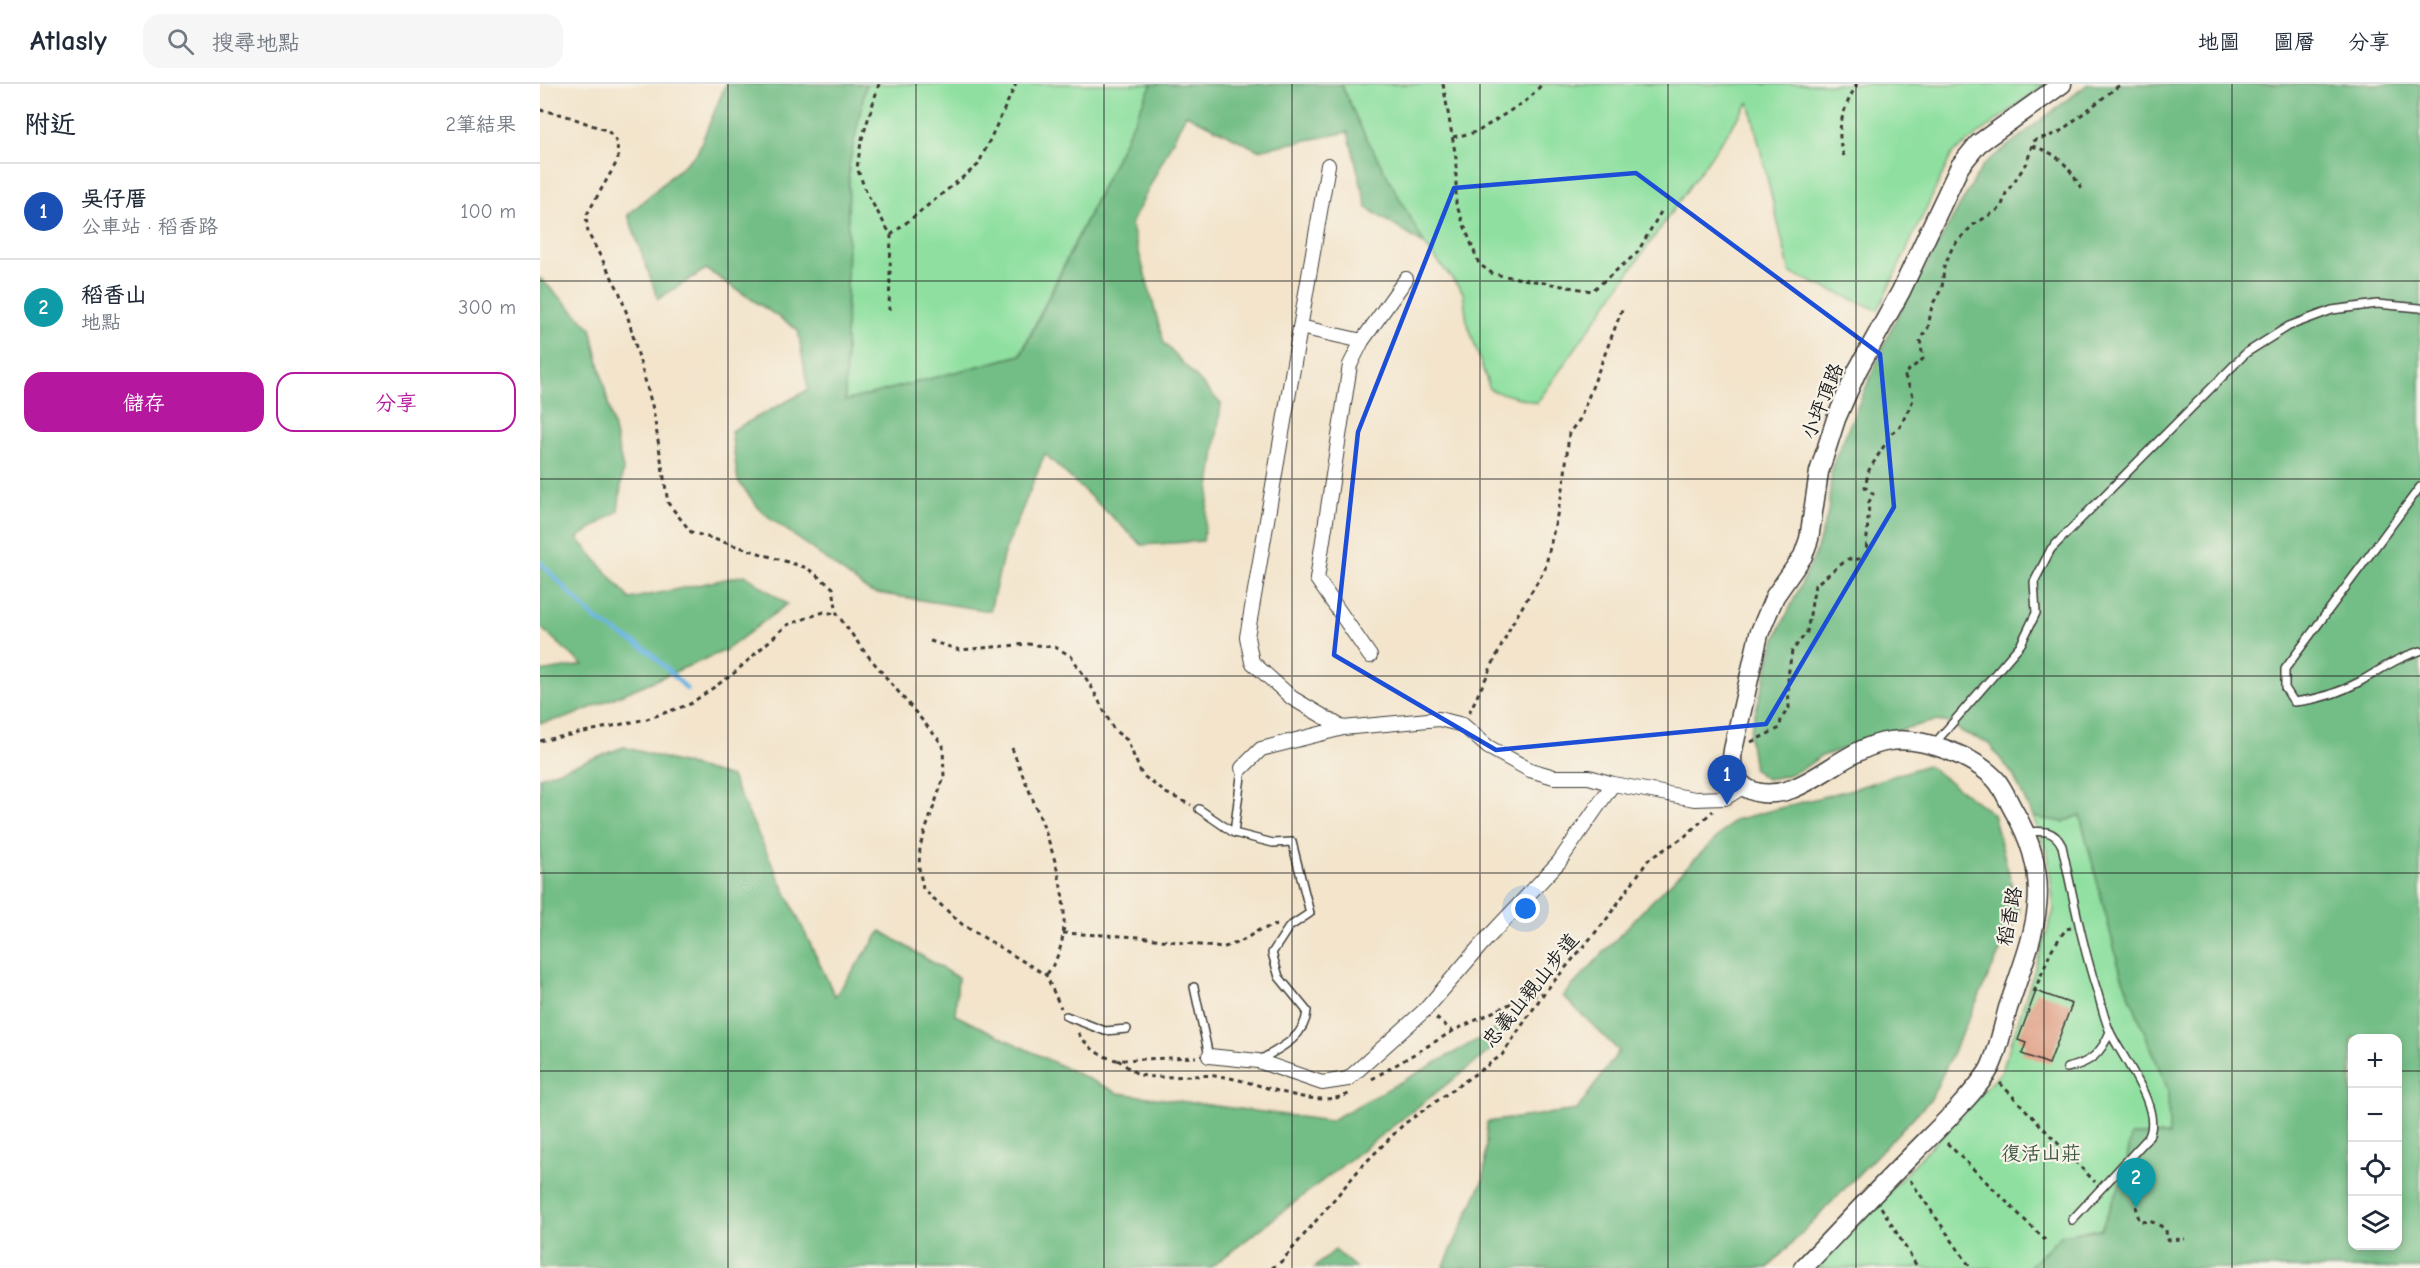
<!DOCTYPE html>
<html lang="zh-TW">
<head>
<meta charset="utf-8">
<style>
  :root { --surface:#fff; --page:#f6f6f7; --text:#1f2937; --muted:#747a83; --line:#e0e1e3; --accent:#b5179e }
  body { margin:0; font-family:"Comic Neue","LXGW WenKai TC",sans-serif; background:var(--page); color:var(--text) }
  .controls { position:absolute; right:18px; bottom:18px; display:grid; overflow:hidden; border-radius:12px; box-shadow:0 3px 9px #0003 }
  .controls button { width:54px; height:54px; display:grid; place-items:center; padding:0; border:0; border-bottom:2px solid var(--line); background:var(--surface); color:var(--text); font:30px sans-serif }
  .you { position:absolute; left:986px; top:825px; width:21px; height:21px; margin:-15px; border:4px solid #fff; border-radius:50%; background:#1a73e8; box-shadow:0 0 0 9px #1a73e833 }
  .badge { display:grid; place-items:center; width:39px; height:39px; border-radius:50%; background:var(--accent); color:#fff; font-size:20px; font-weight:700 }
  .pin { position:absolute; translate:-50% -50px; filter:drop-shadow(0 2px 3px #0008) }
  .pin::after { content:''; position:absolute; top:32px; width:21px; height:18px; background:inherit; clip-path:polygon(0 0,100% 0,50% 100%) }
  .list { margin:0; padding:0; list-style:none }
  h2 { display:flex; justify-content:space-between; align-items:center; height:78px; margin:0; padding:0 24px; font-size:26px }
  h2 small { font-size:20px; font-weight:400; color:var(--muted) }
  .list li { display:grid; grid-template-columns:39px 1fr auto; gap:18px; align-items:center; box-sizing:border-box; height:96px; padding:0 24px; border-top:2px solid var(--line) }
  .list b { display:block; font-size:22px; white-space:nowrap }
  .list p { margin:0; font-size:20px; white-space:nowrap; color:var(--muted) }
  .list em { font-size:20px; font-style:normal; color:var(--muted) }
  .actions { display:flex; gap:12px; padding:18px 24px }
  .actions a { flex:1; padding:14px 0; border:2px solid var(--accent); border-radius:18px; text-align:center; font-size:21px; color:var(--accent) }
  .actions .main { background:var(--accent); color:#fff }
  .icon { flex:none; width:33px; height:33px; fill:none; stroke:currentColor; stroke-width:2; stroke-linecap:round; stroke-linejoin:round }
  .map { position:relative; flex:none; width:1880px; height:1184px; overflow:hidden }
  header { display:flex; align-items:center; gap:36px; box-sizing:border-box; height:84px; padding:0 30px; background:var(--surface); border-bottom:2px solid var(--line) }
  header strong { font-size:28px }
  nav { display:flex; gap:33px; margin-inline-start:auto; font-size:21px }
  .search { width:420px; height:54px; background:var(--page); display:flex; align-items:center; gap:15px; box-sizing:border-box; padding:0 21px; border-radius:18px; color:var(--muted); font-size:22px }
  main { display:flex }
  aside { flex:1; background:var(--surface) }
  .map>svg:first-child { display:block }
</style>
</head>
<body>
<header>
<strong>Atlasly</strong>
<div class="search"><svg class="icon" aria-label="search" viewBox="0 0 24 24"><circle cx="10" cy="10" r="6"/><path d="M15 15l6 6"/></svg>搜尋地點</div>
<nav><a>地圖</a><a>圖層</a><a>分享</a></nav>
</header>
<main>
<aside>
<h2>附近<small>2筆結果</small></h2>
<ul class="list">
<li><span class="badge" style="background:#1a4fb4">1</span><div><b>吳仔厝</b><p>公車站 · 稻香路</p></div><em>100 m</em></li>
<li><span class="badge" style="background:#0f9aa8">2</span><div><b>稻香山</b><p>地點</p></div><em>300 m</em></li>
</ul>
<div class="actions"><a class="main">儲存</a><a>分享</a></div>
</aside>
<div class="map">
<svg width="1880" height="1184" viewBox="0 0 1880 1184">
  <rect width="100%" height="100%" fill="#f7f3e8"/>
  <filter id="ink" filterUnits="userSpaceOnUse"><feTurbulence type="fractalNoise" baseFrequency=".0167" numOctaves="2"/><feDisplacementMap in="SourceGraphic" scale="12" xChannelSelector="R" yChannelSelector="G"/><feConvolveMatrix kernelMatrix="1 2 1 2 8 2 1 2 1" color-interpolation-filters="sRGB"/></filter>
  <filter id="wash" filterUnits="userSpaceOnUse"><feTurbulence type="fractalNoise" baseFrequency=".008" numOctaves="4" result="noise"/><feDisplacementMap in="SourceGraphic" scale="24" xChannelSelector="R" yChannelSelector="G"/><feGaussianBlur stdDeviation="1.35" result="paint"/><feColorMatrix in="noise" values="0 0 0 0 0 0 0 0 0 0 0 0 0 0 0 0 0 1.4 0 .05"/><feComposite in="paint" operator="in"/></filter>
  <g filter="url(#wash)">
    <rect width="100%" height="100%" fill="#f3e4cb"/>
    <!-- green -->
    <path fill="#8fe0a0" stroke="#567e5e" stroke-width="1.5" d="M326 0H612L480 271 305 317 309 82Z
      M801 0H1505L1412 70 1338 226 1250 189 1209 18 997 319 950 306 927 238 923 208 885 161 821 44Z
      M1540 731 1581 890 1628 1006 1629 1051H1591L1585 1089 1561 1145 1522 1151 1488 1184H1277L1462 987 1514 826 1508 771 1493 733 1523 738Z"/>
    <!-- forest -->
    <path fill="#73be86" stroke="#486d51" stroke-width="1.5" fill-rule="evenodd" d="M186 0H326L309 82 305 317 481 271 612 0H801L821 44 885 161 827 124 808 48 718 66 646 30 591 140 624 259 681 320 663 457 602 461 505 370 463 472 450 527 330 508 221 427 198 397 191 347 268 306 258 246 166 185 118 215 88 131 157 69Z
      M1548 0H1880V1184H1488L1522 1151 1561 1145 1585 1089 1591 1051H1629L1628 1006 1581 890 1540 731 1523 738 1493 733 1473 691 1448 659 1422 648 1410 639 1395 637 1367 644 1279 673C1263 687 1247 693 1226 695L1214 686 1209 651 1236 553 1275 471 1288 429 1292 382 1355 236 1443 81ZM1812 954H1858V1162H1812Z
      M0 194 51 244 83 385 78 427 37 454 90 515 205 491 247 520 186 566 29 633 0 639V588L43 581 0 543Z
      M84 663 191 693 295 912 341 847 418 894 415 931 578 1009 790 1037 966 940 956 962 670 1184H0V693Z
      M1387 681 1453 730 1479 827 1391 1015 1228 1184H903L944 1094 947 1038 1037 1026 1079 967 1023 912 1106 823 1195 736 1316 704Z
      M795 1166 816 1184H774Z"/>
    <g fill="none" stroke-linecap="round" stroke-linejoin="round">
      <!-- stream -->
      <path stroke="#6bb5e3" stroke-width="4.5" d="M0 478 55 535 110 568 147 605"/>
    </g>
    <g id="blocks">
      <!-- building -->
      <path fill="#dd9377" d="M1496 907 1532 920 1509 980 1482 970 1486 959 1478 956Z"/>
    </g>
  </g>
  <g filter="url(#ink)">
    <use href="#blocks" fill-opacity="0" stroke="#3c3a36" stroke-width="1.5"/>
    <g fill="none" stroke-linecap="round" stroke-linejoin="round">
      <defs>
        <path id="service" d="M1880 403 1745 585V604L1754 618C1776 616 1801 608 1821 597 1844 584 1854 575 1880 567
          M1395 659 1481 560 1496 529 1494 498 1511 465 1706 269 1749 242 1792 226 1837 220 1880 224
          M659 725 694 749 702 684
          M1485 748C1503 747 1514 745 1522 762 1533 812 1542 861 1558 910 1562 923 1565 938 1571 950 1584 976 1624 1027 1608 1054L1532 1136
          M694 749 733 759 752 758 770 829 749 843 732 869 739 893 767 927C765 954 739 965 718 977
          M654 903 669 972
          M526 932 565 947 587 945
          M1527 984C1551 979 1561 969 1570 948"/>
        <path id="minor" d="M788 81 707 553 712 578 752 614 803 644 899 635 923 641 948 663 990 686 1014 693H1049L1073 700
          M760 243 822 257 810 281 777 495 830 572
          M822 257 866 195
          M702 684 721 665 803 644
          M669 972 718 977 782 999 808 995 886 925 941 861 1019 778 1073 700 1155 715 1185 714 1203 703"/>
        <path id="tertiary" d="M1263 1184C1299 1147 1334 1109 1370 1073 1394 1048 1428 1017 1447 989 1457 974 1463 942 1468 924 1493 851 1517 802 1475 729 1469 719 1464 706 1457 697 1436 673 1382 652 1350 657 1314 662 1285 692 1252 705 1219 717 1186 705 1193 666L1219 550 1235 512 1263 472 1269 455 1279 388 1296 335 1317 287 1361 207 1420 82 1438 60 1522 0"/>
      </defs>
      <!-- service casing -->
      <use href="#service" stroke="#3c3a36" stroke-width="10"/>
      <!-- minor casing -->
      <use href="#minor" stroke="#3c3a36" stroke-width="16"/>
      <!-- tertiary casing -->
      <use href="#tertiary" stroke="#3c3a36" stroke-width="21"/>
      <!-- path -->
      <path stroke="#3c3a36" stroke-width="3" stroke-dasharray="4.5 4.5" stroke-linecap="butt" d="M339 0 321 58 317 84 327 110 351 151 349 226
        M903 0 916 74V120L939 180 953 190 1052 207 1097 169 1122 126
        M0 26 24 31 68 47 77 58 78 76 46 132 48 149 79 207 87 230 113 325 128 419 151 448 267 484 293 504 297 530 324 567 403 661 404 693 380 762 379 784 383 805 423 841 506 891 521 924
        M913 53 937 48 990 14 1002 0
        M1492 62C1519 70 1527 80 1541 104
        M1304 72C1294 47 1304 23 1317 0
        M351 151 438 81 476 0
        M390 557 420 566 488 560 515 563 531 572 551 602 574 646 587 656 602 691 626 709 651 721
        M929 629 972 540 1005 485 1024 400 1029 349 1040 335 1083 223
        M0 657 107 635 150 620 193 590 247 541 284 528 297 530
        M1211 658 1240 644 1241 635 1249 624 1248 592 1252 567 1267 548 1275 501 1308 475H1321L1326 470 1329 418 1333 410 1325 403 1329 386 1352 349 1360 343 1374 314 1364 290 1383 275 1380 255 1388 244 1392 221 1402 204 1404 183 1413 162 1433 141 1461 124 1466 109 1487 79 1493 57 1518 49 1581 0
        M472 664C494 724 554 833 506 891
        M523 849 600 853 682 864 702 857 719 846 737 841
        M1494 908 1512 865 1526 845 1531 844
        M896 934 913 947 976 917 1002 909
        M538 949C548 963 559 973 577 976L656 973
        M578 976C585 981 594 989 601 991 622 996 653 990 675 992 718 995 769 1027 809 1010
        M832 995 913 947
        M1460 999 1555 1098
        M1407 1059 1505 1156
        M1593 1086C1596 1102 1594 1123 1600 1138 1611 1136 1617 1139 1626 1146L1627 1156 1645 1155
        M1370 1096 1431 1184
        M1579 1099 1595 1101
        M1341 1123 1378 1184
        M732 1184 742 1177 823 1081 864 1040 962 971 1004 909 1066 836 1109 775 1144 753 1173 727"/>
      <!-- service -->
      <use href="#service" stroke="#fff" stroke-width="7"/>
      <!-- minor -->
      <use href="#minor" stroke="#fff" stroke-width="14"/>
      <!-- tertiary -->
      <use href="#tertiary" stroke="#fff" stroke-width="18"/>
    </g>
  </g>
  <!-- marked area -->
  <path fill="none" stroke="#1d4ed8" stroke-width="4.5" stroke-linejoin="round" d="M1096 89 1340 270 1354 423 1226 640 956 666 794 571 818 348 914 104Z"/>
  <!-- grid -->
  <path fill="none" stroke="#1c1c1c" stroke-width="1.5" stroke-opacity="0.55" d="M188 0V1184M376 0V1184M564 0V1184M752 0V1184M940 0V1184M1128 0V1184M1316 0V1184M1504 0V1184M1692 0V1184M0 197H1880M0 395H1880M0 592H1880M0 789H1880M0 987H1812M1858 987H1880"/>
  <g text-anchor="middle" stroke-width="4.5" stroke-linejoin="round" paint-order="stroke">
    <!-- street labels -->
    <g font-size="20" fill="#1c1c1c" stroke="#f7f3e8">
      <text transform="translate(1282 317) rotate(-68)" y="7">小坪頂路</text>
      <text transform="translate(1469 832) rotate(-79)" y="7">稻香路</text>
      <text transform="translate(990 906) rotate(-51)" y="7">忠義山親山步道</text>
    </g>
    <!-- park labels -->
    <g font-size="20" fill="#3e5744" stroke="#f7f3e8">
      <text x="1501" y="1076">復活山莊</text>
    </g>
  </g>
</svg>
<div class="controls">
<button>+</button>
<button>−</button>
<button><svg class="icon" aria-label="locate" viewBox="0 0 24 24"><circle cx="12" cy="12" r="6"/><path d="M12 2v4M12 18v4M2 12h4M18 12h4"/></svg></button>
<button><svg class="icon" aria-label="layers" viewBox="0 0 24 24"><path d="M12 4l9 5-9 5-9-5zM3 14l9 5 9-5"/></svg></button>
</div>
<div class="you"></div>
<div class="pin badge" style="left:1187px;top:721px;background:#1a4fb4">1</div>
<div class="pin badge" style="left:1596px;top:1124px;background:#0f9aa8">2</div>
</div>
</main>
</body>
</html>
